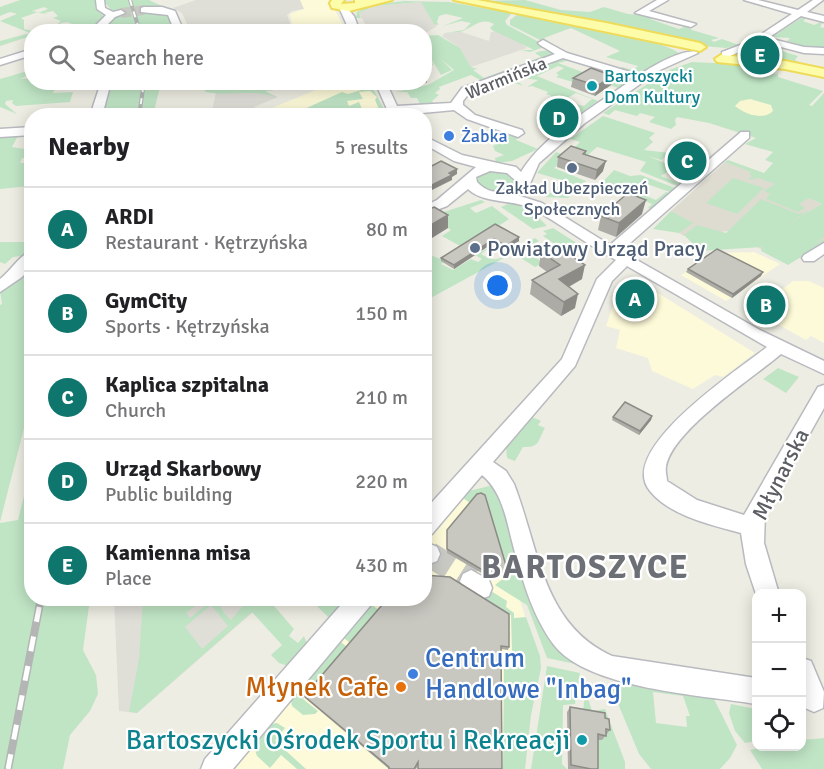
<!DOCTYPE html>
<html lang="en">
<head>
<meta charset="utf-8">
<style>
  :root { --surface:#fff; --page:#f6f6f6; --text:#202124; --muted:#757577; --line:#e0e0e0; --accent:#0f766e }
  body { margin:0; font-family:Signika,sans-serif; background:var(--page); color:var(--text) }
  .controls { position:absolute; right:18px; bottom:18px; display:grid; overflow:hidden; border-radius:12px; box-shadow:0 3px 15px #0003 }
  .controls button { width:54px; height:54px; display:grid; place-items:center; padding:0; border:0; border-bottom:2px solid var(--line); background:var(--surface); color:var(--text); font:30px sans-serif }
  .you { position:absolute; left:498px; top:286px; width:21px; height:21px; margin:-15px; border:4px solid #fff; border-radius:50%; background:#1a73e8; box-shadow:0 0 0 9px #1a73e833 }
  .badge { display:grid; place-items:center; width:39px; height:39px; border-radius:50%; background:var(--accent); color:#fff; font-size:20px; font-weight:700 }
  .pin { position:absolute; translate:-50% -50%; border:3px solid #fff; box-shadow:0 2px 6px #0006 }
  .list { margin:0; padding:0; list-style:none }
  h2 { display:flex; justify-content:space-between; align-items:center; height:78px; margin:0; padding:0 24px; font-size:26px }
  h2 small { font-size:20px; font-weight:400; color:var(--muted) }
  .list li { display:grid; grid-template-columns:39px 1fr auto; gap:18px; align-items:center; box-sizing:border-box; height:84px; padding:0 24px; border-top:2px solid var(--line) }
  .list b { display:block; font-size:22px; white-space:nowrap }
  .list p { margin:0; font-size:20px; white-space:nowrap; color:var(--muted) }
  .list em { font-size:20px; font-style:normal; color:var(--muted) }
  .icon { flex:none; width:33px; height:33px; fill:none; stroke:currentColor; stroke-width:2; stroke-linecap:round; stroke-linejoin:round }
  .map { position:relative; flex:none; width:824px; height:769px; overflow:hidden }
  .search { position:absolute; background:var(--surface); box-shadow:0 3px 15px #0003; left:24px; top:24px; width:408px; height:66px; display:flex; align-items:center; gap:15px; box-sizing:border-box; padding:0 21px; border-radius:24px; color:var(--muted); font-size:22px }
  .panel { position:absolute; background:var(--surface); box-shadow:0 3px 15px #0003; left:24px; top:108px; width:408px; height:498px; border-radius:24px }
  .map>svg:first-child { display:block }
</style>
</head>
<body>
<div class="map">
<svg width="824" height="769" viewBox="0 0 824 769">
  <rect width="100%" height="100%" fill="#eeede3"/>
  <!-- commercial -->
  <path fill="#fdfad9" d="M300 0H330L327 4 335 10 346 31H293L290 14 303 9Z
    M370 82 384 113 378 116H265L262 112 333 83Z
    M754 252 780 264 726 301 681 275 717 253Z
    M793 281H809L824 288V343L811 336 806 340 754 311Z
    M621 283 648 287 755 353 723 377 715 375 693 389 652 371 648 358 616 348 620 330 606 326Z
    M469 491 488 496 532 639 517 769H227L372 599 424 598 425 538 437 523 440 525Z"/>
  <!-- industrial -->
  <path fill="#dfded7" d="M196 0H300L304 9 292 11 287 15 293 31 191 32 182 13 173 8Z
    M421 2 437 26 427 32 369 31 359 13 375 6Z
    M504 29 527 48 471 67 460 48 442 36 445 33 461 32 489 41 491 32Z
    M256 87 278 97 254 107 265 115 211 116 216 92Z
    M114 599H268L137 713 119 711Z"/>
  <!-- education -->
  <path fill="#dedcd1" d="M726 161 790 183 809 198 824 205V242L786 263 728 231 684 236 679 233 671 211Z"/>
  <!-- green -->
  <path fill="#c0e5c5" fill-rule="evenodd" d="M20 0H95V9L104 16 96 24 95 31H74L82 28 67 22 57 24 61 21 53 18 58 16 53 11 44 13 50 14 38 13 48 9 44 7 32 11 38 12 21 18 24 20V29L32 31 31 36 0 46V41L30 33 0 21 17 14 10 12 0 16V7Z
    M103 0H149L162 6 144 9 145 11 168 14 176 31H107L110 19 121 14 111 10Z
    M525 0 561 10 590 12 604 7 628 14 656 16 650 19 679 29 684 27 679 25 682 23 692 30 719 38 711 40 714 42 722 39 739 45 726 48 693 45 705 44 480 1Z
    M404 1 449 2 512 13 505 21 507 25 541 43 544 47 530 52 521 50H534L492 30 490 28 494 24C482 17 474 26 463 31 459 33 451 32 445 33L464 30 471 23 461 21 443 26 463 18 446 14 439 16 437 22 439 25 434 24 421 2 374 6 359 13 361 18H356L357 12 373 5Z
    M518 14C542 19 674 40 682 56L663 61 641 74 617 70 622 67 633 70 638 66 606 57 620 51 571 28 544 38 548 41 544 42 510 25V20Z
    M803 17 819 20 806 18 803 21 814 25 823 21 820 27 824 28V48H801L798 47 800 45 787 41 790 38 772 37Z
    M438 35 460 48 471 67 478 69 473 70 484 78 541 57 535 53C542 50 548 50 555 54L482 81 471 75 439 87 440 89 435 93 439 95 432 101 434 104 415 105 420 104 417 98H411L407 92H396L428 85 454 70 441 59 452 70 441 75 432 60 433 65 424 66 425 58 430 57 428 53 425 54V36Z
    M765 41 786 46 782 51 798 56 795 60 801 63 764 59 751 51Z
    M564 58 571 60 558 63 607 81 620 74 633 79 618 88 588 77 576 83 556 77 559 75 556 73 564 68 558 66 537 76 598 101 574 118 570 116 581 108 566 102 584 106 592 99 576 93 564 100 546 94 548 92 532 86 527 87 538 80 522 78 516 80 523 86 504 79 525 71 529 73 552 64 549 62Z
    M692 62 754 65V73L777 74 778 71V77L823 91 809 105 812 106 824 93V237L814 244 824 239V243L788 265 761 251 762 247 700 251 684 235 697 225 726 233 761 199 799 214 810 210 782 228 822 204 809 198 799 204 805 208 798 212 766 199 770 194 764 191 775 184 759 178 747 180 752 176 749 174 751 172 725 162 728 160 764 173 773 163 765 160 773 152 745 144 756 138 709 123 677 117 675 120 676 125 671 129 649 122 655 117 640 113 637 116 615 110 609 115 603 113 669 70Z
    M31 70V74L20 79 31 78 32 82 57 83 53 93 73 92 70 102 16 106 12 103 13 100 6 101 5 104 17 114 0 107V79Z
    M110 83H161L153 115 100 116Z
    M260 83H293L276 90 265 91 277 98C255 88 230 97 206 92L198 83Z
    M366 83H370L384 109 357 114 346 109 331 114 334 115H291L342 92 348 94 368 88ZM370 91 377 97 375 100 379 109 363 111 359 102 349 106 347 101 363 99 359 92Z
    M603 116 655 133 649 138 653 142 644 150 670 153 661 160 648 156 675 167 661 176 678 183 686 179 677 186 640 171 646 162 597 147 587 156 573 149 580 142 570 139Z
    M506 133 520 135 516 140 538 149 512 161 496 163 495 158 504 155 495 151 493 146 500 142 493 139Z
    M19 134 12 147 31 150V158H22L20 163H31V186L0 189V136Z
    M556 152 568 156 554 168 586 181 568 198 545 197 565 181 537 173Z
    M614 170 630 176 641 175 675 188 670 192 641 182 631 190 656 200 666 192 669 193 650 209 648 208 652 204 612 187 606 191 597 188Z
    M486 171 506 172 516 178V186L506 192 481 189 475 179Z
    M733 178 764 188 737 214 706 203Z
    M481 200 485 202 470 208 476 213 492 206 509 219 441 264 453 270 471 259 478 262 482 259 475 255 490 247 481 254C495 263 500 259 513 251L527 258 533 254 522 245 535 238 539 241 532 245 551 257 540 253 534 256 543 263 535 267 513 253 427 300 431 304 425 306V267L427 265 425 263 424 252 440 259 460 246 442 236 451 230 431 216Z
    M512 202 533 212 547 226 533 229 501 207Z
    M671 211 693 223 679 233 653 229Z
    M553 228 583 247V248L575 253 570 250 566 252 543 236 547 234 543 231Z
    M31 232V245L22 256 13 257 5 264 0 262V242H28Z
    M31 263V401L0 522V305L2 304 0 291Z
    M778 368 799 377 786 393 763 379Z
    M532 417 541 421 538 425 545 428C538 439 541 448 523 447L515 461 507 458 506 446Z
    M31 467 32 598 90 599 83 650 96 675 98 694 90 711 70 735 63 769H0V523L18 520Z
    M497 484 580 665 547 658 527 605 495 585 509 574 486 499 470 503 463 498 469 491Z
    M491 591 507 601 506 607 514 613V618L526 617 540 656 541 668 531 715 525 769H503L504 656 512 653 511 615 486 599Z
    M143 599H204L186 613 190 618 213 599H217L224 613 231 620 249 599H268L294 629 289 636 298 643 304 636 307 644 288 666 279 663 271 655 282 645 252 612 137 713 129 712 139 659ZM211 605 228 626 202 649 185 627Z
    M310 599H348L330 619Z
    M372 605 379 610 350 643 344 638Z
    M341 642 347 647 314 684 309 680Z
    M547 666 580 673 575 704 563 705 562 764 567 769H531Z
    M609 682 714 699 737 745 730 758 720 769H651L639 754ZM653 692 683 696 690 716H686L687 727 656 723Z
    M304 685 310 690 303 699 318 711 315 714 303 715 292 706 291 701Z
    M585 689 592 711 605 709 625 762V769H595L583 714Z
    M731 704 756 709V741L745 743 735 731 729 713Z
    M271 724 277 723 285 728 275 741 306 769H297L281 755 270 768 257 756 253 744Z
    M824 738V769H762L750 750 763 747 802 746V740Z"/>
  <!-- sand -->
  <path fill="#f9f6d2" d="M750 99 771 105 773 111C763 121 745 114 735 106L740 101Z"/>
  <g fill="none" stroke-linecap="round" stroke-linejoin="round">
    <!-- minor-tunnel-far1 -->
    <path stroke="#c9c9c3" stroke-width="10" stroke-dasharray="10 4.5" stroke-linecap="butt" d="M121 13 144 10"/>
    <!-- minor-tunnel -->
    <path stroke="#c9c9c3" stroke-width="25" stroke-dasharray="25 12" stroke-linecap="butt" d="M429 554 471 581"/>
    <defs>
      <path id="minor" d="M96 0H104L105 8 113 12 121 10 125 13 115 17 106 26 107 32H97L96 25 106 15 97 9Z
        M657 0H668L649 11 696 24 691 27 635 13Z
        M744 0H758L798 10 813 0H823L807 12 824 16V22L801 16 768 38 804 47 824 48V54L804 53 762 42 730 56H722V52L751 41 792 14Z
        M338 5H344L354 16 360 32H350Z
        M144 7H162L175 11 184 32H175L168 15 141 12V8Z
        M543 40 567 53 640 75C650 67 688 46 698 53L660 70 585 123 539 163 529 186 517 195 542 203 610 245 741 132H749V138L621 251 758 329 824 361V374L781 354C753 378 671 431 666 467 665 471 667 477 667 481L697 500 744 515 818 387 824 385V408L765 514 764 543 779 594H756L746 564 741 533C712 525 670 516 650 491 615 450 741 368 767 347L627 266 612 281 575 366 493 462 506 471 514 484C539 548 542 624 612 656L756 678V704C702 695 588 689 554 645 533 617 523 582 514 549 507 523 503 492 482 475L432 534 424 536V511L562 359 597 279 616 260C587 245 561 224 533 209 513 199 483 204 468 189L447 206 424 215V206L437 200 476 167 454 161 424 144V136L462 155 516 167 521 172C543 135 598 104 633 79L563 58 470 92 463 101V105L475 115 522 130 524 133 518 137 467 119 454 110 390 116 375 82H386L397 106 451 103 462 88 555 54 540 45 538 43ZM490 171 507 173 515 180V185C503 195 488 194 477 182L476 177Z
        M32 49V55L0 65V59Z
        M101 82H111L102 116H90Z
        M32 127V135L0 137V129Z
        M824 243V254L814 261H804L802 258 804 255Z
        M32 251V266L22 277 0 292V279C10 272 20 254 32 251Z
        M424 541 437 547 440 554 437 561 429 564 424 562Z
        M471 570 489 580 492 588 489 596 481 599 463 588 460 581 463 574Z
        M347 598H373L370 606 233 769H201L205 759Z
        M802 658 811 661 824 692 823 708 814 712 805 708 802 700Z"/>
      <path id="major" d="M332 0H344L341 4 355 3V0H392L349 11 332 8 330 3Z
        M454 0H477L606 23 700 43 706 47 700 51Z
        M721 55 785 61 824 69V77L785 69 717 62 715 59Z"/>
    </defs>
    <!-- minor casing -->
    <use href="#minor" stroke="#b8babf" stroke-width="3"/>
    <!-- major casing -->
    <use href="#major" stroke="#eedb5b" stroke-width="4"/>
    <!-- minor -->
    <use href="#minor" fill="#fff" fill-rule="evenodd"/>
    <!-- major -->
    <use href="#major" fill="#fdfca8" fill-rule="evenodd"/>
    <defs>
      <path id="rail-far1" d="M130 0 140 32
        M139 116 144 82"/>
      <path id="rail" d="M8 769 41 598"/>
    </defs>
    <!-- rail-far1 casing -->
    <use href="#rail-far1" stroke="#b4b5b5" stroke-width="4"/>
    <!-- rail casing -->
    <use href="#rail" stroke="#b4b5b5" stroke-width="8"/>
    <!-- rail-far1 -->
    <use href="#rail-far1" stroke="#fff" stroke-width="2" stroke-dasharray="6" stroke-linecap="butt"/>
    <!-- rail -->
    <use href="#rail" stroke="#fff" stroke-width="5" stroke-dasharray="15" stroke-linecap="butt"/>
  </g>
  <!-- wall -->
  <path fill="#acaba5" d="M424 68 427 71V83L424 82Z
    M613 76 611 85 595 96 571 87 573 78Z
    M573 109 571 119 562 126 546 121 548 111Z
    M586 151V155L603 171 595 180 557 167 558 157Z
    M642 214 616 237 598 230 601 216Z
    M495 224 519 241 505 250 493 243 454 269 441 261V258Z
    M541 252 582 279 569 287 575 308 561 316 530 294 532 280 547 272 539 266Z
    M688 269 763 272 761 276 732 298 686 272Z
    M652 416 651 420 639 435 612 420 613 417Z
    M447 530 508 572 507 575 490 578 447 553Z
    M388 598 509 647 508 650 501 649 416 769H389L305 698 304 696Z
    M570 707 605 718 610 730 602 740H598V769H568L567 712Z"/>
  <!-- shaded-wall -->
  <path fill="#8c8b86" d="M613 76 611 85 595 96 597 86Z
    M573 109 571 119 562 126 563 117Z
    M606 161 603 171 595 180 597 170Z
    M457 169V174L452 177V180L424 194V189Z
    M646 200 642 214 616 237 619 223Z
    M448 215V228L424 243V229Z
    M519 237V241L505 250 506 246Z
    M494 239 493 243 454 269V265Z
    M585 265 582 279 557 293 559 279Z
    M763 272 761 276 732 298 733 294Z
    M578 294 575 308 561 316 564 302Z
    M652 416 651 420 639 435 640 431Z"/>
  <!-- building -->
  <path fill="#c8c7c0" stroke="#8c8b86" stroke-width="1.5" d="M591 68 613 76 597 86 573 78Z
    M558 104 573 109 563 117 548 111Z
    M571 146 586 151 583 154 606 161 597 170 558 157Z
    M441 161 457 169 449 173 452 175 424 189V170Z
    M628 193 646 200 619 223 601 216Z
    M434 207 448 215 424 229V212Z
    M495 224 519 237 506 246 494 239 454 265 441 258Z
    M555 245 585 265 559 279 578 294 564 302 532 280 560 265 541 252Z
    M717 249 763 272 733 294 688 269Z
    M625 402 652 416 640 431 613 417Z
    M481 493 485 495 508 572 491 575 447 549V530L477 494Z
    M424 575 450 577 509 614V647L501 646 502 769H418V762L414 769H389V767L304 696 388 598H424Z
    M570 707 605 713V718L609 719 610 730 606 729V736L598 734V769H591L571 765Z"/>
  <!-- markers -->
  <g fill="#0f9aa8" stroke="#fff" stroke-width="2">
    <circle cx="592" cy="86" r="6"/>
    <circle cx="582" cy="740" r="6"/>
  </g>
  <g fill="#3f7fe0" stroke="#fff" stroke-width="2">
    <circle cx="449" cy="136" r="6"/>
    <circle cx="413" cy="674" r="6"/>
  </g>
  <g fill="#5c6f8a" stroke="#fff" stroke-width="2">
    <circle cx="572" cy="168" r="6"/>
    <circle cx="475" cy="248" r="6"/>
  </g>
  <circle fill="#e8710a" stroke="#fff" stroke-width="2" cx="401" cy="687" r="6"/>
  <g text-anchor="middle" stroke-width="4.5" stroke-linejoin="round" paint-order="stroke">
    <!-- far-culture labels -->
    <g font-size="18" fill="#0d838f" stroke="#fff" text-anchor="start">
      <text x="604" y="82">Bartoszycki<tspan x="604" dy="21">Dom Kultury</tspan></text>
    </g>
    <!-- far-street labels -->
    <g font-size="18" fill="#5b5e63" stroke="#fff">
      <text transform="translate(506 78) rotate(-22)" y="6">Warmińska</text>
    </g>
    <!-- far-shop labels -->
    <g font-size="18" fill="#366cbe" stroke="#fff" text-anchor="start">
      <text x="461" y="142">Żabka</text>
    </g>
    <!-- far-service labels -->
    <g font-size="18" fill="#4e5e75" stroke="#fff">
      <text x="572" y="194">Zakład Ubezpieczeń<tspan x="572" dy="21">Społecznych</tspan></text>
    </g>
    <!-- service labels -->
    <g font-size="22" fill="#4e5e75" stroke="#fff" text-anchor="start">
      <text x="487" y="256">Powiatowy Urząd Pracy</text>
    </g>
    <!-- street labels -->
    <g font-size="22" fill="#5b5e63" stroke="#fff">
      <text transform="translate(780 474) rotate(-63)" y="8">Młynarska</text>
    </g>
    <!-- near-shop labels -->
    <g font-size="27" fill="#366cbe" stroke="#fff" text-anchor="start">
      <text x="425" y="667">Centrum<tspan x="425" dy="31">Handlowe "Inbag"</tspan></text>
    </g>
    <!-- near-food labels -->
    <g font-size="27" fill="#c56008" stroke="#fff" text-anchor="end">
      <text x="389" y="696">Młynek Cafe</text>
    </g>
    <!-- near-culture labels -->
    <g font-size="27" fill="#0d838f" stroke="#fff" text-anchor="end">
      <text x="570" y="749">Bartoszycki Ośrodek Sportu i Rekreacji</text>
    </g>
    <!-- near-district labels -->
    <g font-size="33" font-weight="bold" letter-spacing="1.5" fill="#6c6f75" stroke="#fff">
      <text x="585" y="578">BARTOSZYCE</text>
    </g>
  </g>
</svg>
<div class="controls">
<button>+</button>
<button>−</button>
<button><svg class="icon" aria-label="locate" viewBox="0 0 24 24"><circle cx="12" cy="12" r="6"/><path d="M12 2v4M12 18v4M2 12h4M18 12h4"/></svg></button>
</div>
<div class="you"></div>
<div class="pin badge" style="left:635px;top:299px">A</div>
<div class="pin badge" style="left:766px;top:305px">B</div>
<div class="pin badge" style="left:687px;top:161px">C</div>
<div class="pin badge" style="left:559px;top:118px">D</div>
<div class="pin badge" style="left:760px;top:55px">E</div>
<div class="search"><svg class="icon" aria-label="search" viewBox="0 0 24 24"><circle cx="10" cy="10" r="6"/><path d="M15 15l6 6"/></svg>Search here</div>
<section class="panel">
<h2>Nearby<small>5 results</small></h2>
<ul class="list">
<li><span class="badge">A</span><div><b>ARDI</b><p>Restaurant · Kętrzyńska</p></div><em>80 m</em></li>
<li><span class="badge">B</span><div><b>GymCity</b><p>Sports · Kętrzyńska</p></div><em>150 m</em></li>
<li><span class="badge">C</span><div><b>Kaplica szpitalna</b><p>Church</p></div><em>210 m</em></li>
<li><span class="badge">D</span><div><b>Urząd Skarbowy</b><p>Public building</p></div><em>220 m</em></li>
<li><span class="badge">E</span><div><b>Kamienna misa</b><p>Place</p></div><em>430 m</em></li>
</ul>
</section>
</div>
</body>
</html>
